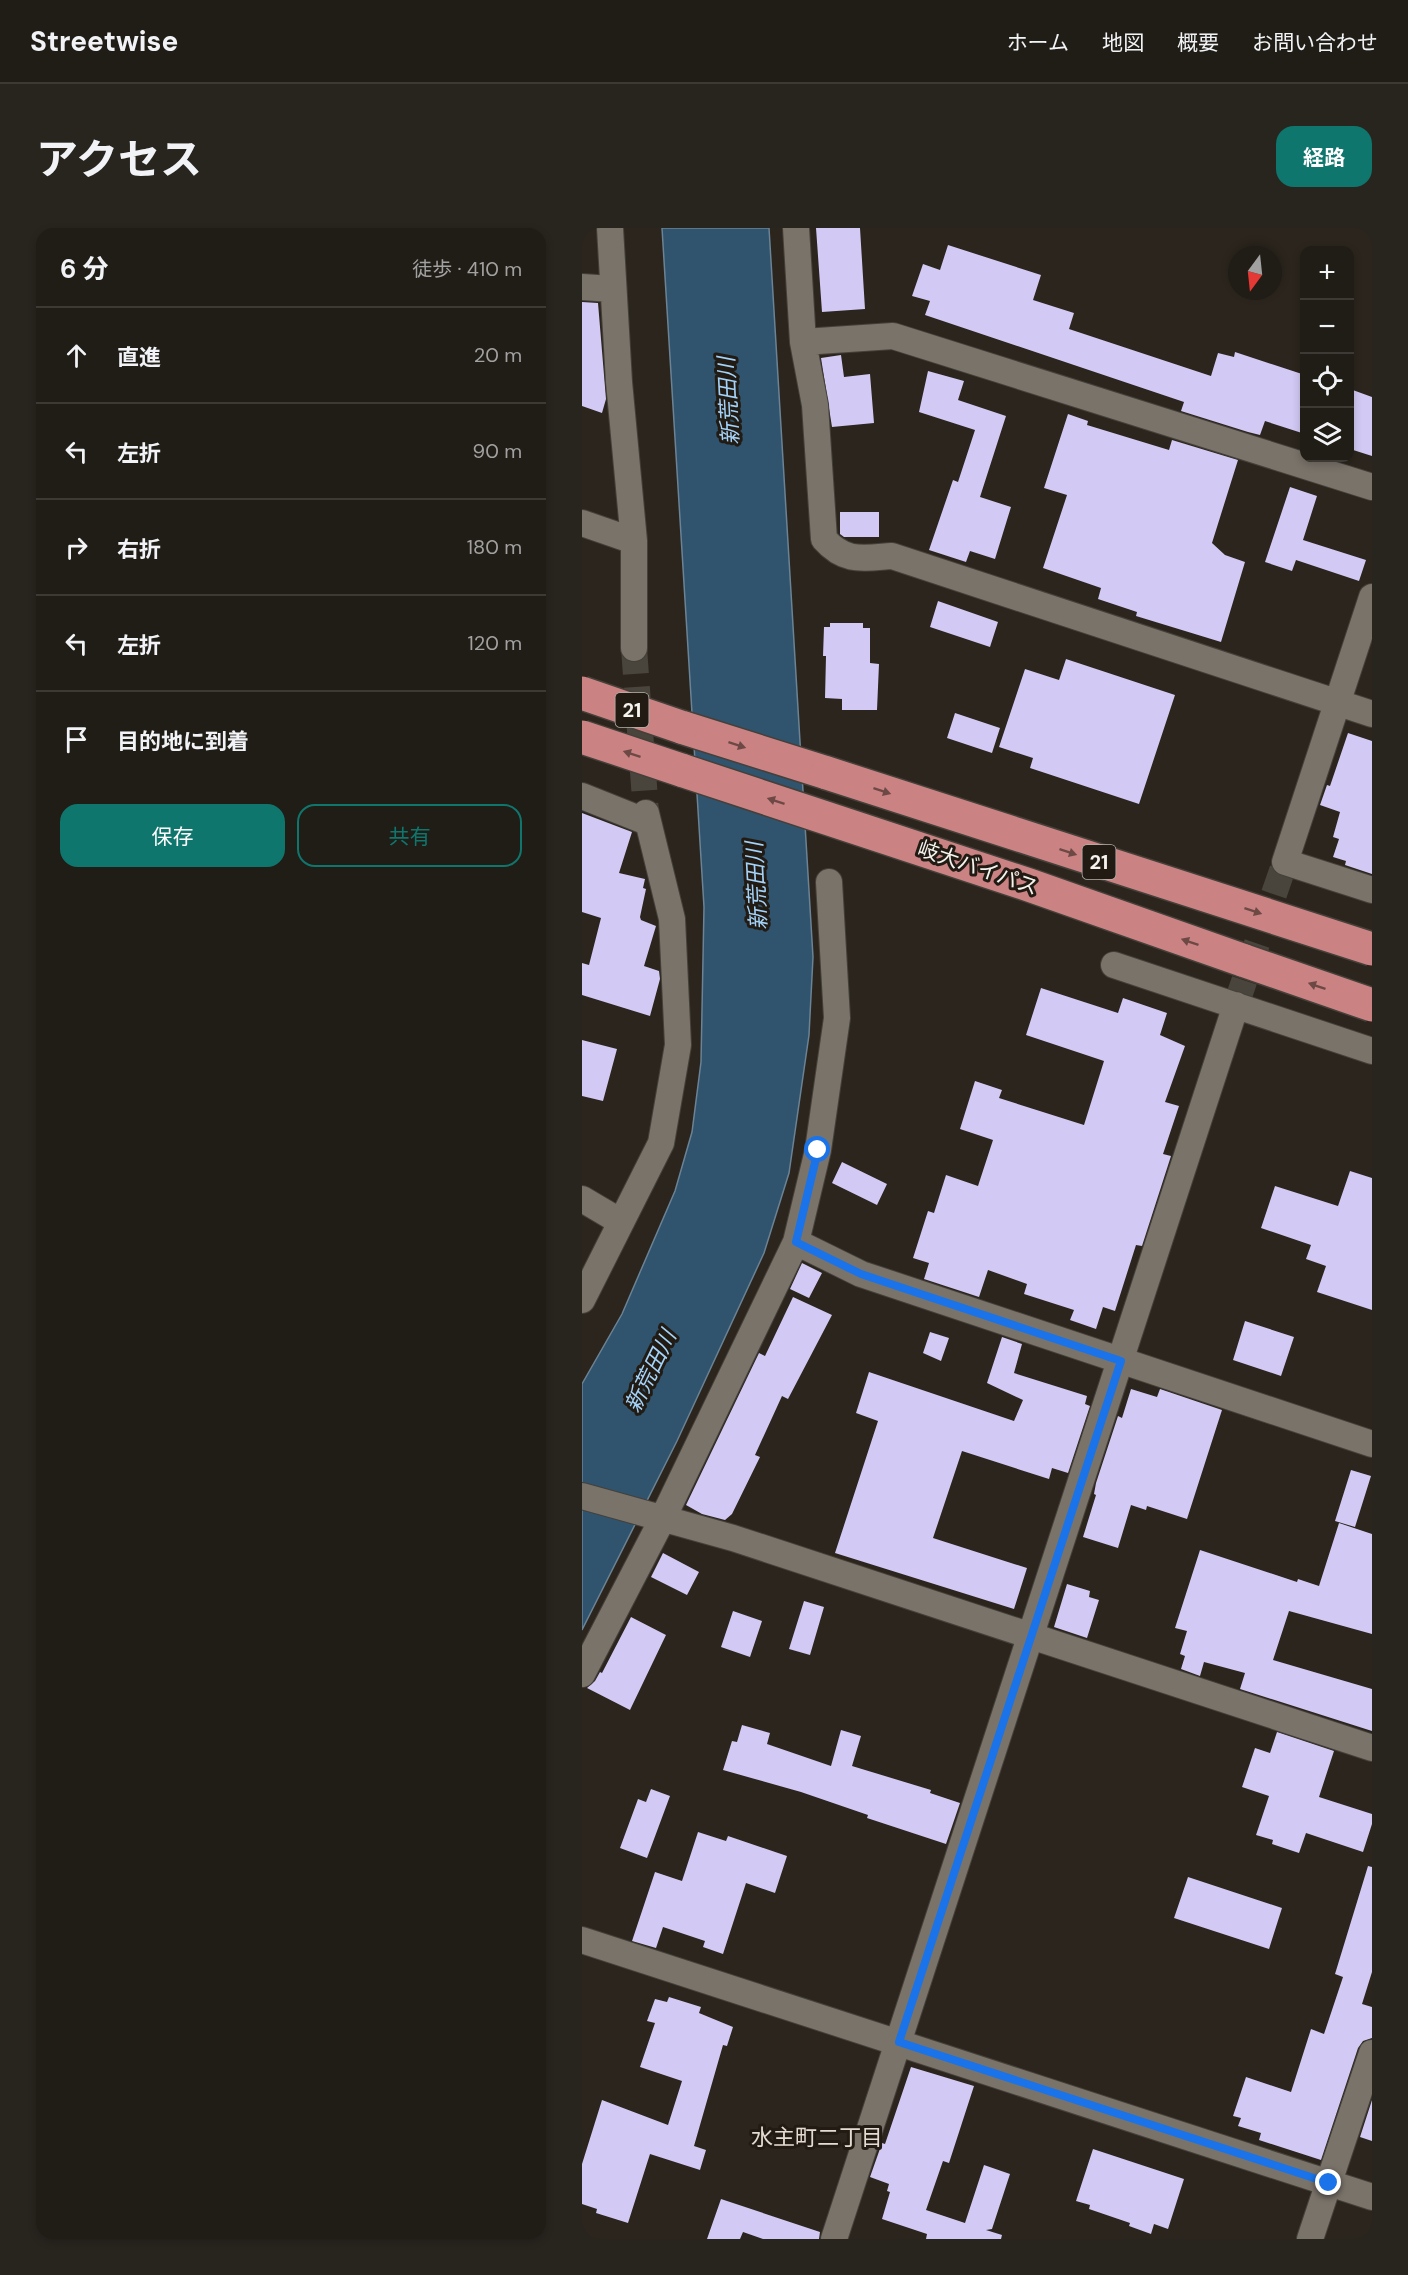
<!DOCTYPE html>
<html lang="ja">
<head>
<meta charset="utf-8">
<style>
  :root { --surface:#201c16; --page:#28251f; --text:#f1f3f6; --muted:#a2a1a1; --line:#3d3a35; --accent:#0f766e }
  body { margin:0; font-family:"DM Sans","Noto Sans JP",sans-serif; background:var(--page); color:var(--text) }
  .controls { position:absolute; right:18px; top:18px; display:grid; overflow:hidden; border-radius:12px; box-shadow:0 3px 9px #0003 }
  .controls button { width:54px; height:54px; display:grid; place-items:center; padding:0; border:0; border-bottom:2px solid var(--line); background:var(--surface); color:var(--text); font:30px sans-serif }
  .compass { position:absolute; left:646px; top:18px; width:54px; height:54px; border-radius:50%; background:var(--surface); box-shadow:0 3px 9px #0003; rotate:195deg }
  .stop { position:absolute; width:18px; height:18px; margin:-14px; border:4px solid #1a73e8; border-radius:50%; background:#fff }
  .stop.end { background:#1a73e8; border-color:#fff; box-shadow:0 2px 6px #0008 }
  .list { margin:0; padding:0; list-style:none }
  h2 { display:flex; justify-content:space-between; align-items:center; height:78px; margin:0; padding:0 24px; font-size:26px }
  h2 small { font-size:20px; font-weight:400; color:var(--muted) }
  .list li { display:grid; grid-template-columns:39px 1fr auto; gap:18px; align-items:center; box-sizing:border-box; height:96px; padding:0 24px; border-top:2px solid var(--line) }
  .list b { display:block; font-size:22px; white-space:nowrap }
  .list em { font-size:20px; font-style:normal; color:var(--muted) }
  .actions { display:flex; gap:12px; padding:18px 24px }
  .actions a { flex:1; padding:14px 0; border:2px solid var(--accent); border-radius:18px; text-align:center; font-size:21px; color:var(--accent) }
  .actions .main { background:var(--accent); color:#fff }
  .icon { flex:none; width:33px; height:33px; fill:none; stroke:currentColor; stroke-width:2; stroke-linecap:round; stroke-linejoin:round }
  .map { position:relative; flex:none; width:790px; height:2011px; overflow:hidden; border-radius:18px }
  header { display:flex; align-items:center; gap:36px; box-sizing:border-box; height:84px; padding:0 30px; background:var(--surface); border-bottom:2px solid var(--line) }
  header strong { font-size:28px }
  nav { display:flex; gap:33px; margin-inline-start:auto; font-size:21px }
  .intro { display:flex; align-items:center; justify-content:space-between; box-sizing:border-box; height:144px; padding:0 36px }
  h1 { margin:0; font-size:42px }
  .button { padding:15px 27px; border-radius:18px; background:var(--accent); color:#fff; font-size:21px; font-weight:700 }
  main { display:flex; gap:36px; padding:0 36px }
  aside { flex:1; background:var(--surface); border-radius:18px; box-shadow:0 3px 9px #0003 }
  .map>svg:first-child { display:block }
</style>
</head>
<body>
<header>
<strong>Streetwise</strong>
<nav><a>ホーム</a><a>地図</a><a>概要</a><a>お問い合わせ</a></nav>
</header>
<div class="intro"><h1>アクセス</h1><a class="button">経路</a></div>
<main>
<aside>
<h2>6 分<small>徒歩 · 410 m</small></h2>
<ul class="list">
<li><svg class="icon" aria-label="ahead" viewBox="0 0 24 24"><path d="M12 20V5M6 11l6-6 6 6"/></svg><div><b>直進</b></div><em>20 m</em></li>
<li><svg class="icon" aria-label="left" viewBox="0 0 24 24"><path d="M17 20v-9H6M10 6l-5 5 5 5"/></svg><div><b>左折</b></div><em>90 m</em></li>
<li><svg class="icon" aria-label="right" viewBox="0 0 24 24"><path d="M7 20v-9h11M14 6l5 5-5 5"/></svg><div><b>右折</b></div><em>180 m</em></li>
<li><svg class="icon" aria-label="left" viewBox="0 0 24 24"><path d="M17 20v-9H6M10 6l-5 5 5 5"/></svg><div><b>左折</b></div><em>120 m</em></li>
<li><svg class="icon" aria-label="arrive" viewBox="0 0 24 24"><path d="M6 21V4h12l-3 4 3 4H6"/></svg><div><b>目的地に到着</b></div></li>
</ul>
<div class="actions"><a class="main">保存</a><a>共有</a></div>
</aside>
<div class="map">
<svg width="790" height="2011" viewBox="0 0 790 2011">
  <rect width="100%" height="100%" fill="#2b251d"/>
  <!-- water -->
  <path fill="#30536e" stroke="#6b8394" stroke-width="1.5" d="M80 0H187L231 729 227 807 207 945 182 1025 95 1213 0 1402V1156L40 1086 93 963 110 904 119 834 122 679Z"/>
  <!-- building -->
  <path fill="#d2c9f4" d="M234 0H278L283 81 240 84Z
    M366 17 459 47 451 72 492 85 487 101 629 148 636 125 652 129 653 124 723 147V206L683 193 678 207 666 204 599 183 602 174 343 87 348 73 330 68 341 36 358 42Z
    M0 74 16 75 24 171 20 185 0 178Z
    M259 127 262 149 288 146 292 195 250 199 239 130Z
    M346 143 382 153 376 172 424 188 398 269 429 279 413 331 388 323 384 334 347 322 371 252 376 254 393 202 337 184Z
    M768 161 790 169V228L768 221Z
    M486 186 506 193 505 197 587 222 590 212 656 232 630 315 643 327 663 334 639 414 554 388 555 384 516 371 519 360 461 340 485 267 462 260Z
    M708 259 735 268 721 312 784 332 777 353 714 332 710 343 683 334Z
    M258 284H297V309H262L258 306Z
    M356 373 416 394 408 419 348 399Z
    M248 395H281V400H288V435L297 436 295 482H260V471L243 470 244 428H241L242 399H248Z
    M484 431 593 467 557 576 448 540 451 530 417 519 443 441 477 452Z
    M373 485 418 500 410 525 365 510Z
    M766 505 790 513V646L763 637 764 633 751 629 757 611 751 609 758 584 738 577 745 557 748 558Z
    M0 585 50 604 37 645 63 651 61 660 64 661 58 689 59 692 74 698 62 738 77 743 78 751 68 788 0 767V735L7 737 19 690 0 684Z
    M459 760 536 785 541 770 585 785 578 807 603 818 583 874 597 878 581 926 589 928 560 1018 554 1017 533 1083 521 1079 514 1101 488 1092 492 1082 442 1066 445 1056 406 1042 397 1069 342 1051 347 1035 331 1030 346 983 352 985 364 947 396 958 411 912 378 901 393 853 420 862 417 870 502 897 522 833 444 807Z
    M0 812 35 821 21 873 0 868Z
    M260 934 305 956 295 977 250 955Z
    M768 943 790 950V1082L735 1064 744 1038 724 1031 729 1017 679 1000 693 958 756 978Z
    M220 1035 240 1045 227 1070 208 1061Z
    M211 1069 250 1087 206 1171 200 1168 173 1227 178 1229 150 1286 143 1292 120 1286 104 1277 177 1125 183 1128Z
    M663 1093 712 1109 699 1148 651 1132Z
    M348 1104 367 1110 359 1133 341 1125Z
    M420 1109 440 1116 432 1145 505 1168 503 1176 508 1178 486 1245 470 1240 467 1251 380 1223 351 1310 445 1340 432 1381 253 1325 296 1193 274 1185 287 1144 432 1193 441 1172 405 1155Z
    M549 1161 575 1169 578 1161 640 1182 605 1291 565 1278 564 1282 549 1277 536 1320 501 1309 514 1267 512 1266 514 1255 536 1188 540 1190Z
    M769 1242 789 1248 773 1299 753 1293Z
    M757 1295 790 1306V1406L707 1383 691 1432 790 1461V1503L658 1461 663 1445 622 1434 618 1448 599 1441 603 1428 598 1426 605 1403 593 1400 618 1322 715 1354 716 1351 737 1358Z
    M81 1325 117 1344 105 1367 69 1349Z
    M485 1356 508 1363 507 1369 517 1372 505 1410 472 1399Z
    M222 1373 242 1379 228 1427 207 1421Z
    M151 1383 180 1393 168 1429 139 1419Z
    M49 1389 84 1407 48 1482 5 1460 13 1453 18 1444 20 1445Z
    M160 1497 188 1505 185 1516 249 1538 259 1502 279 1508 270 1538 349 1562 348 1565 378 1575 364 1616 285 1590 286 1587 219 1564 141 1542 150 1513 155 1514Z
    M695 1504 752 1523 737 1569 790 1586V1596L781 1624 724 1605 717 1625 690 1616 691 1612 674 1607 687 1568 660 1559 673 1520 688 1525Z
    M69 1561 88 1568 65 1630 38 1620 56 1571 64 1574Z
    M116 1604 144 1613 146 1608 205 1628 193 1665 164 1655 141 1726 121 1719 123 1713 81 1699 74 1720 50 1713 73 1644 100 1653Z
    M786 1638 790 1639V1744L780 1776 790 1779V1810L781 1813 776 1820 739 1932 677 1912 679 1905 656 1898 659 1890 651 1888 664 1849 709 1864 729 1801 742 1806 761 1749 753 1746Z
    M606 1649 700 1680 687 1721 592 1690Z
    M87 1769 119 1779 117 1785 151 1799 145 1818 141 1817 112 1918 124 1922 118 1942 68 1926 46 1995 14 1985 15 1981 0 1976V1936L20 1872 86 1897 100 1853 58 1839 73 1795 65 1793 73 1771 85 1774Z
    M329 1839 392 1858 367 1935 361 1933 344 1982 383 1995 402 1937 428 1946 410 2001 404 2002 420 2007 419 2011H344L345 2006 300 1991 308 1964 305 1963 307 1956 288 1949 300 1915 303 1916Z
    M790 1872V1913L778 1909Z
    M511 1921 602 1951 586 2001 572 1996 569 2006 547 1998 548 1995 507 1981 508 1977 494 1973Z
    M139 1971 238 2004 237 2011H181L161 2004 158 2011H125Z"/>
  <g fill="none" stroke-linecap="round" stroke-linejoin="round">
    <!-- minor-tunnel -->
    <path stroke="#49443c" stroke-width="26" stroke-dasharray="26 13" stroke-linecap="butt" d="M52 420 64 585
      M654 777 703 634"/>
    <defs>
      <path id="minor" d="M28 0 37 154 52 313V420
        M214 0 221 114 233 177 242 311C263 335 281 330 310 328L790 486
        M0 59 30 61
        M221 114 311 108 790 259
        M0 295 52 313
        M790 369 703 634 790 662
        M0 568 65 594
        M532 737 790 823
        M0 971 39 994
        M214 1014 279 1046 790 1216
        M0 1072 79 915 96 817 90 691 64 585
        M0 1268 151 1310 790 1520
        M0 1446 81 1290 214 1014 236 922 255 790 247 654
        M0 1712 790 1969
        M252 2011 654 777
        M728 2011 790 1825"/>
      <path id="highway" d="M99 499 245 545
        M99 542 447 657 663 733"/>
    </defs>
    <!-- minor casing -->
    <use href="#minor" stroke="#45403a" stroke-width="28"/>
    <!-- highway casing -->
    <use href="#highway" stroke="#45403a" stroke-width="36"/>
    <!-- minor -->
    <use href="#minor" stroke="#7a736a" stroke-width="26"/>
    <!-- highway -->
    <use href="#highway" stroke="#cb8283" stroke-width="33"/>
    <defs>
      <path id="highway-bridge" d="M0 465 99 499
        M0 509 99 542
        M245 545 790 721
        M663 733 790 777"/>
    </defs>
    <!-- highway-bridge casing -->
    <use href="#highway-bridge" stroke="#45403a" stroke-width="36" stroke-linecap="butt"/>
    <!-- highway-bridge -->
    <use href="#highway-bridge" stroke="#cb8283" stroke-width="33"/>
  </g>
  <!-- one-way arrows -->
  <defs><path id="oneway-solid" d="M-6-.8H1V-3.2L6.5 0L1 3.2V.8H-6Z" transform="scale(1.5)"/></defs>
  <g fill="#6d4946">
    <use href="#oneway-solid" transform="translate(155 517) rotate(18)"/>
    <use href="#oneway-solid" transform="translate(50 526) rotate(-162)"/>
    <use href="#oneway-solid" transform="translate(300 563) rotate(18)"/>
    <use href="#oneway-solid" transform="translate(194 573) rotate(-162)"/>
    <use href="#oneway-solid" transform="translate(486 624) rotate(18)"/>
    <use href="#oneway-solid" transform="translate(671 683) rotate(18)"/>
    <use href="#oneway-solid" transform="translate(608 714) rotate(-161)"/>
    <use href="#oneway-solid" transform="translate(735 758) rotate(-161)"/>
  </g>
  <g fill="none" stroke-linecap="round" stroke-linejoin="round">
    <!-- route -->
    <path stroke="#1a73e8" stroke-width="8" d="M236 922 214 1014 279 1046 539 1133 317 1814 747 1955"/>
  </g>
  <g text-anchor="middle" stroke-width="6" stroke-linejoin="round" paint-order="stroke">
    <!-- shield labels -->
    <g fill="#211b14" stroke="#b6b2ac" stroke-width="1.5">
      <rect x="33.5" y="465" width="33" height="34" rx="4.5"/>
      <rect x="500.5" y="617" width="33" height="34" rx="4.5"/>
    </g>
    <g font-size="20" font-weight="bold" fill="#f6f2ed">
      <text x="50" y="489">21</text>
      <text x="517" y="641">21</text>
    </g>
    <!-- street labels -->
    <g font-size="21" fill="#f6f2ed" stroke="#211b14">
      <text transform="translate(396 640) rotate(19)" y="7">岐大バイパス</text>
    </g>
    <!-- water labels -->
    <g font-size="22" font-style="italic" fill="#a4d3f9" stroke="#211b14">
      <text transform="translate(146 173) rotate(-93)" y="8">新荒田川</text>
      <text transform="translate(174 658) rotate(-93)" y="8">新荒田川</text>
      <text transform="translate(68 1143) rotate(-64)" y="8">新荒田川</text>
    </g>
    <!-- neighbourhood labels -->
    <g font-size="22" fill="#e4dcd2" stroke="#211b14">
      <text x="235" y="1917">水主町二丁目</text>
    </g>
  </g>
</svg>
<div class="controls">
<button>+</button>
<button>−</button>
<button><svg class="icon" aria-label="locate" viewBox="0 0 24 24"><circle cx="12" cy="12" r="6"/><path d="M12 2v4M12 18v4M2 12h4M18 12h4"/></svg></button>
<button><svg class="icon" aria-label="layers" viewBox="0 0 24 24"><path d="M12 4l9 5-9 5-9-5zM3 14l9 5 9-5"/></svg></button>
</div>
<svg class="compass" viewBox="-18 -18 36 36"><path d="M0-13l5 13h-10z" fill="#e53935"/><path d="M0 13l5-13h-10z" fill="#a2a1a1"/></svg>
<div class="stop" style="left:236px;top:922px"></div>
<div class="stop end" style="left:747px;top:1955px"></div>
</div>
</main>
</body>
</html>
